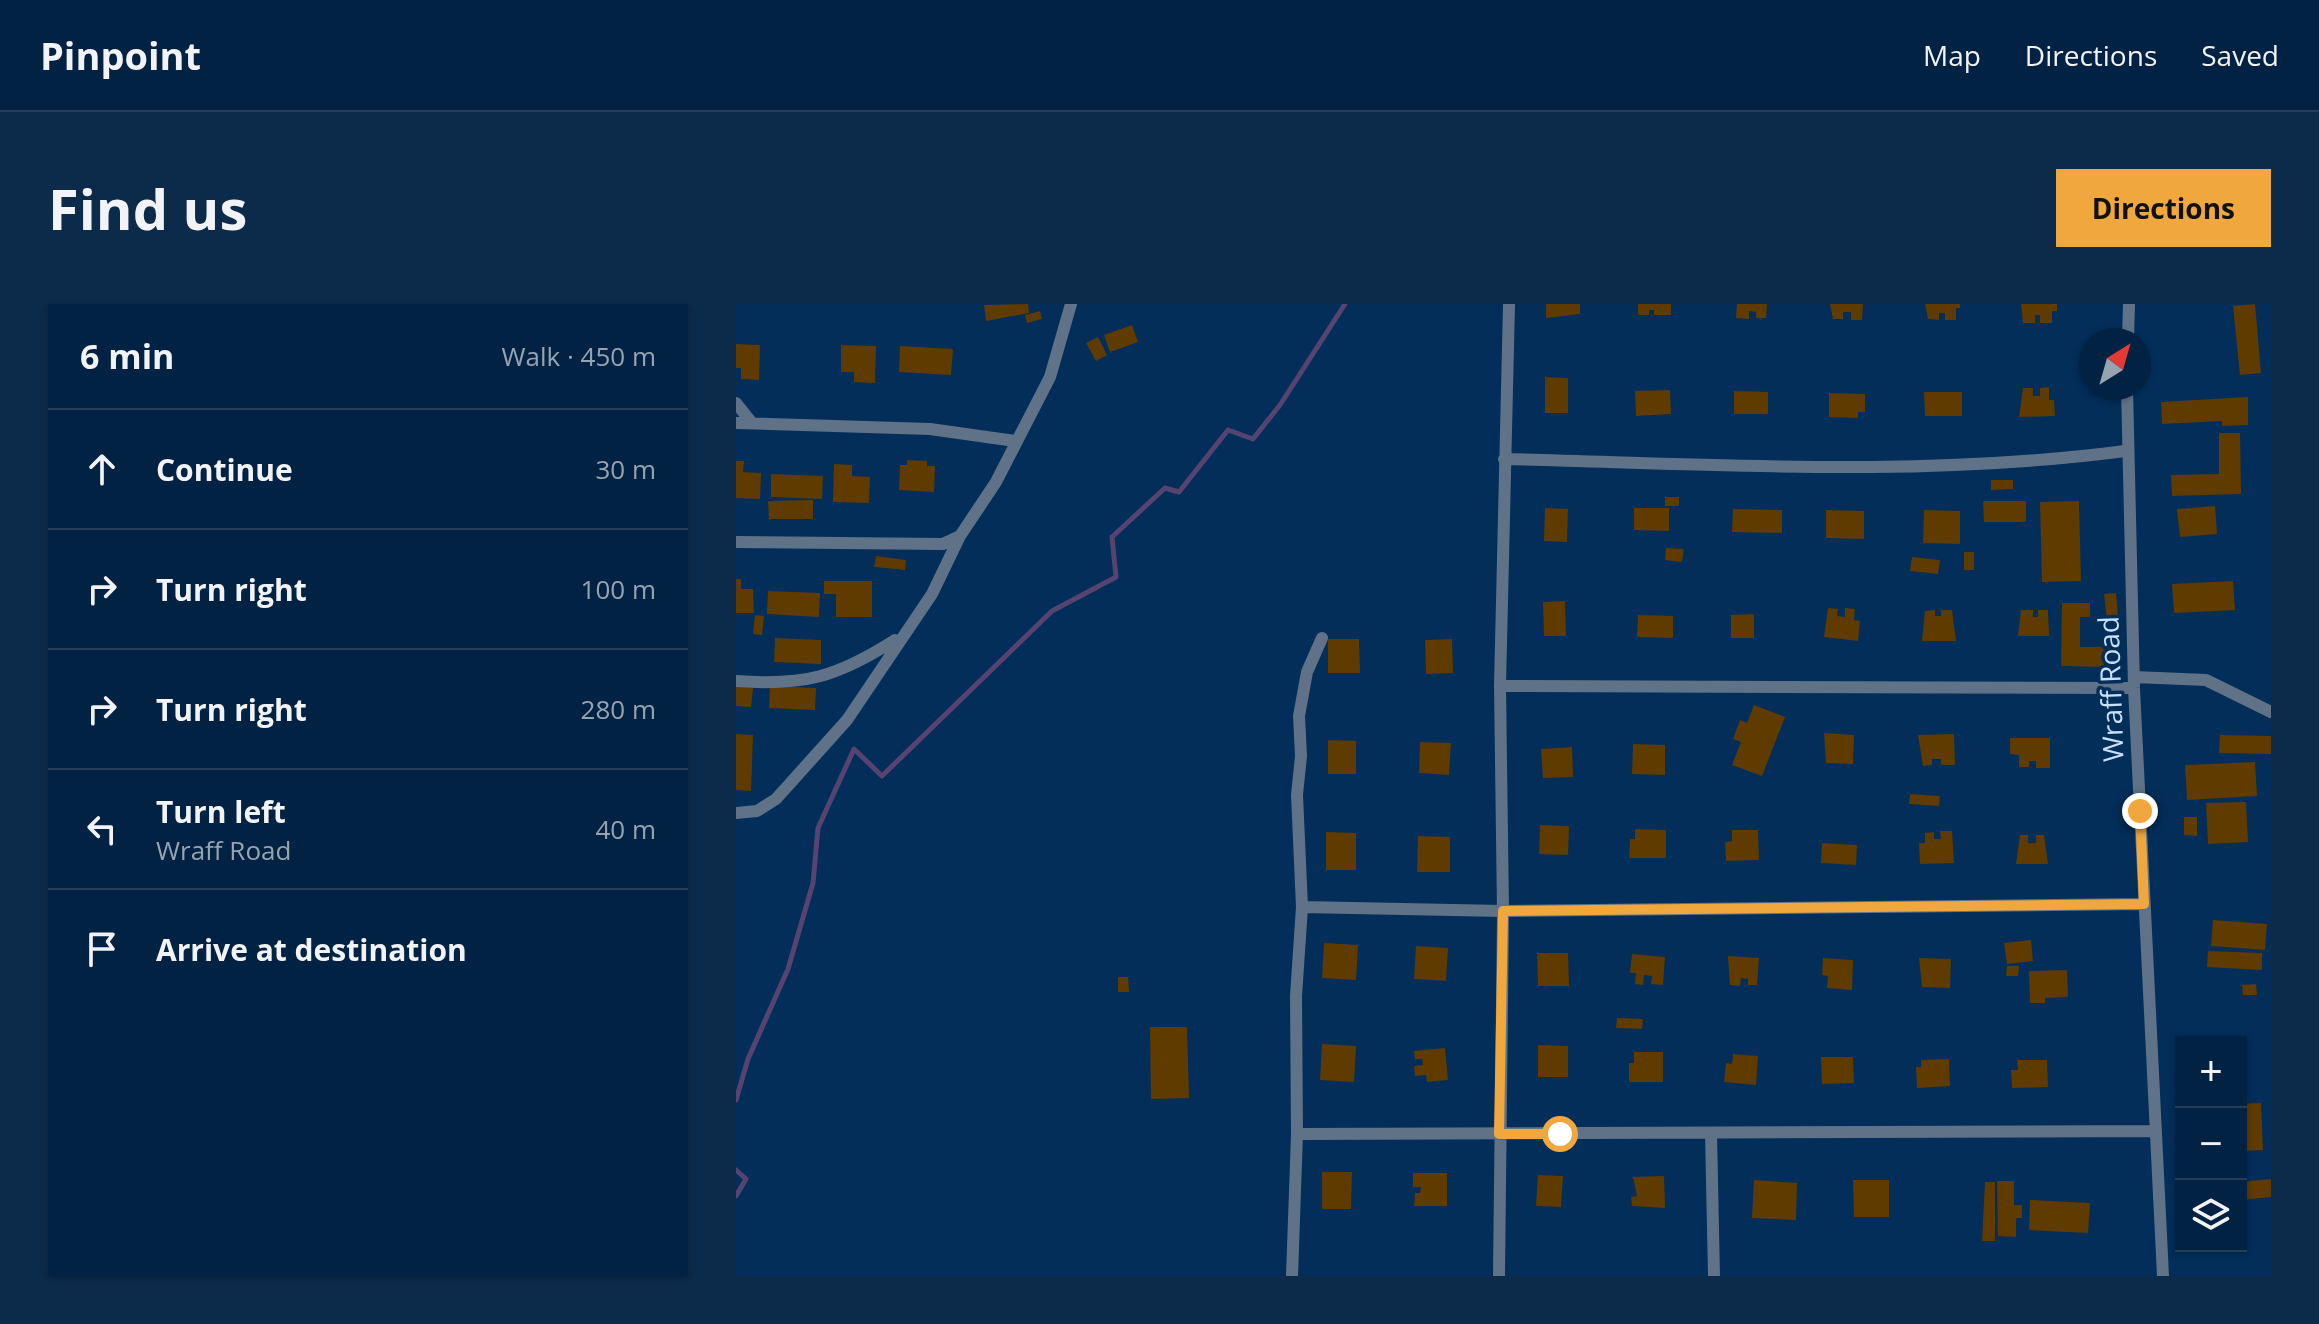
<!DOCTYPE html>
<html lang="en">
<head>
<meta charset="utf-8">
<style>
  :root { --surface:#022243; --page:#0c2a4a; --text:#f1f3f6; --muted:#96a4b2; --line:#233f5c; --accent:#efa73e }
  body { margin:0; font-family:"Open Sans",sans-serif; background:var(--page); color:var(--text) }
  .controls { position:absolute; right:24px; bottom:24px; display:grid; overflow:hidden; border-radius:0px; box-shadow:0 2px 6px #0004 }
  .controls button { width:72px; height:72px; display:grid; place-items:center; padding:0; border:0; border-bottom:2px solid var(--line); background:var(--surface); color:var(--text); font:40px sans-serif }
  .compass { position:absolute; left:1343px; top:24px; width:72px; height:72px; border-radius:50%; background:var(--surface); box-shadow:0 2px 6px #0004; rotate:37deg }
  .stop { position:absolute; width:24px; height:24px; margin:-18px; border:6px solid #efa73e; border-radius:50%; background:#fff }
  .stop.end { background:#efa73e; border-color:#fff; box-shadow:0 2px 8px #0008 }
  .list { margin:0; padding:0; list-style:none }
  h2 { display:flex; justify-content:space-between; align-items:center; height:104px; margin:0; padding:0 32px; font-size:34px }
  h2 small { font-size:26px; font-weight:400; color:var(--muted) }
  .list li { display:grid; grid-template-columns:52px 1fr auto; gap:24px; align-items:center; box-sizing:border-box; height:120px; padding:0 32px; border-top:2px solid var(--line) }
  .list b { display:block; font-size:30px; white-space:nowrap }
  .list p { margin:0; font-size:26px; white-space:nowrap; color:var(--muted) }
  .list em { font-size:26px; font-style:normal; color:var(--muted) }
  .icon { flex:none; width:44px; height:44px; fill:none; stroke:currentColor; stroke-width:2; stroke-linecap:round; stroke-linejoin:round }
  .map { position:relative; flex:none; width:1535px; height:972px; overflow:hidden; border-radius:0px }
  header { display:flex; align-items:center; gap:48px; box-sizing:border-box; height:112px; padding:0 40px; background:var(--surface); border-bottom:2px solid var(--line) }
  header strong { font-size:38px }
  nav { display:flex; gap:44px; margin-inline-start:auto; font-size:28px }
  .intro { display:flex; align-items:center; justify-content:space-between; box-sizing:border-box; height:192px; padding:0 48px }
  h1 { margin:0; font-size:56px }
  .button { padding:20px 36px; border-radius:0px; background:var(--accent); color:#111; font-size:28px; font-weight:700 }
  main { display:flex; gap:48px; padding:0 48px }
  aside { flex:1; background:var(--surface); border-radius:0px; box-shadow:0 2px 6px #0004 }
  .map>svg:first-child { display:block }
</style>
</head>
<body>
<header>
<strong>Pinpoint</strong>
<nav><a>Map</a><a>Directions</a><a>Saved</a></nav>
</header>
<div class="intro"><h1>Find us</h1><a class="button">Directions</a></div>
<main>
<aside>
<h2>6 min<small>Walk · 450 m</small></h2>
<ul class="list">
<li><svg class="icon" aria-label="ahead" viewBox="0 0 24 24"><path d="M12 20V5M6 11l6-6 6 6"/></svg><div><b>Continue</b></div><em>30 m</em></li>
<li><svg class="icon" aria-label="right" viewBox="0 0 24 24"><path d="M7 20v-9h11M14 6l5 5-5 5"/></svg><div><b>Turn right</b></div><em>100 m</em></li>
<li><svg class="icon" aria-label="right" viewBox="0 0 24 24"><path d="M7 20v-9h11M14 6l5 5-5 5"/></svg><div><b>Turn right</b></div><em>280 m</em></li>
<li><svg class="icon" aria-label="left" viewBox="0 0 24 24"><path d="M17 20v-9H6M10 6l-5 5 5 5"/></svg><div><b>Turn left</b><p>Wraff Road</p></div><em>40 m</em></li>
<li><svg class="icon" aria-label="arrive" viewBox="0 0 24 24"><path d="M6 21V4h12l-3 4 3 4H6"/></svg><div><b>Arrive at destination</b></div></li>
</ul>
</aside>
<div class="map">
<svg width="1535" height="972" viewBox="0 0 1535 972">
  <rect width="100%" height="100%" fill="#022e59"/>
  <g fill="none" stroke-linecap="round" stroke-linejoin="round">
    <!-- stream -->
    <path stroke="#564370" stroke-width="5" d="M0 796 12 755 52 665 77 579 82 524 118 445 146 472 316 307 380 273 376 233 429 184 443 188 492 126 517 135 544 101 609 0
      M0 866 10 875 0 892"/>
  </g>
  <!-- building -->
  <path fill="#5f3b00" d="M292 0 293 9 250 17 248 1Z
    M810 0H844V10L810 14Z
    M902 0H935V11H918V6H913V11H902Z
    M1001 0H1031L1030 14H1020V8L1013 7V15L1000 14Z
    M1094 0H1127L1126 16H1115V8H1107V15H1097Z
    M1189 0H1224V4H1220V16H1209V9H1203V16L1192 15Z
    M1285 0H1321V7H1316V19H1304V11H1299V19H1287Z
    M1519 0 1525 69 1504 71 1497 2Z
    M304 7 306 15 291 19 289 11Z
    M396 21 402 38 374 48 368 31Z
    M362 33 371 51 360 57 350 39Z
    M0 40 24 41 23 76 5 75V64H0Z
    M105 41 140 42 139 79 118 78V68H105Z
    M164 42 217 45 215 71 163 68Z
    M809 73 832 74V109H809Z
    M1313 83V96H1318L1319 112 1283 113 1287 84H1297V92H1304V84Z
    M934 86 935 110 900 112 899 87Z
    M998 87 1032 88V110H998Z
    M1188 88H1226V112H1189Z
    M1093 89 1129 90V108H1122V114L1093 113Z
    M1512 93V121L1486 122V117L1426 120 1425 98Z
    M1483 129H1504L1505 190 1436 192 1435 171 1483 170Z
    M171 156 191 157V162H199L198 188 163 186 164 161H171Z
    M0 157H8L7 168 25 169 24 195 0 194Z
    M98 160 116 161V172L134 173 133 199 97 198Z
    M35 170 87 172 86 195 35 193Z
    M1255 176H1277V185L1255 186Z
    M929 193H943V202H929Z
    M77 196V215H33L32 197Z
    M1247 197H1290V218H1248Z
    M1343 197 1345 277 1306 278 1304 198Z
    M1479 202 1481 230 1444 233 1441 205Z
    M809 204 832 205 831 238 808 237Z
    M898 204H933V227L898 226Z
    M997 205 1046 206V229L996 228Z
    M1090 206 1128 207V235L1090 234Z
    M1188 206 1224 207V240L1187 239Z
    M930 244 948 245 946 258 929 256Z
    M1228 248H1238V266H1228Z
    M140 252 170 256 169 266 138 263Z
    M1176 253 1204 256 1202 270 1174 267Z
    M0 275H5V285H17L18 309H0Z
    M88 277H136V313H100V290H88Z
    M1497 277 1499 306 1438 309 1436 280Z
    M32 287 84 289 83 313 31 310Z
    M1380 289 1382 313 1371 315 1368 290Z
    M829 297 830 332H808L807 298Z
    M1326 299H1354V313H1344V343H1372L1371 363 1325 362Z
    M1092 304 1102 305 1101 312 1109 313V304L1119 305 1118 316 1124 317 1122 337 1088 333Z
    M1199 306V312H1205V306H1216L1220 337H1186L1189 307Z
    M1285 306H1297V313H1302V306H1312L1313 332H1282Z
    M1018 310V334H995V311Z
    M19 311 28 312 26 331 17 330Z
    M902 311 937 312V334L901 333Z
    M39 334 85 336V360L38 358Z
    M592 335H623L624 369H592Z
    M716 335 717 369 690 370 689 336Z
    M0 382 17 384 15 403 0 402Z
    M34 382 80 384 79 406 33 404Z
    M1018 401 1049 413 1026 472 996 461 1005 438 997 435 1004 416 1011 419Z
    M1088 429 1118 431 1117 460 1090 459Z
    M0 430 17 431 15 487 0 486Z
    M1218 430 1219 461H1205V455H1196V461L1187 462 1182 431Z
    M1484 431 1535 432V450L1483 449Z
    M1274 434H1314V464H1300V457H1293V463H1283V451L1274 450Z
    M592 436 620 437V470H592Z
    M684 438 715 439 713 471 683 469Z
    M897 440 929 441V471L896 470Z
    M836 443 837 473 807 474 805 445Z
    M1519 458 1521 492 1451 496 1449 461Z
    M1174 490 1204 492 1203 502 1173 500Z
    M1510 498 1512 538 1472 540 1470 499Z
    M1448 513H1461V532L1448 531Z
    M804 521 833 522 832 551 803 550Z
    M899 525 930 526V554H893L894 535H899Z
    M996 526H1022L1023 556 990 557 989 538 996 537Z
    M1204 527H1216L1218 559 1184 560 1183 539H1189V529L1198 528V535H1205Z
    M590 528 620 529V566H590Z
    M1284 531H1292V539H1300V531H1308L1312 560H1280Z
    M682 532 714 533V568H681Z
    M1086 539 1121 541 1120 561 1085 559Z
    M1477 616 1531 620 1529 646 1475 642Z
    M1295 636 1297 657 1271 660 1268 639Z
    M588 639 622 641 620 676 586 674Z
    M680 642 712 644 710 677 678 675Z
    M1472 647 1526 649V666L1471 663Z
    M801 649H832L833 682H802Z
    M896 650 929 653 927 681 915 680 916 672 908 671 907 681 899 680 900 669H894Z
    M992 652 1023 654 1021 681H1012V675L1005 674 1004 682 994 681Z
    M1087 654 1117 656 1116 686 1091 684 1092 672 1086 671Z
    M1183 654 1215 655 1214 684 1186 683Z
    M1271 662H1283L1282 672H1270Z
    M1331 666 1332 693 1309 694V699H1294L1293 667Z
    M382 673H392L393 688H382Z
    M1520 680 1521 691H1507L1506 681Z
    M881 714 907 715 906 725 880 724Z
    M414 723H451L453 794 415 795Z
    M586 740 620 742 618 778 584 776Z
    M802 741 832 742V773H802Z
    M709 744 712 776 691 778 690 771 679 772 678 762 687 761 686 755H679L678 747Z
    M898 748H927V778H893V759H898Z
    M997 750 1022 752 1020 781 988 778 990 759 996 760Z
    M1085 753H1117L1118 779 1086 780Z
    M1213 755 1214 782 1181 784 1180 763H1185V756Z
    M1281 756H1311L1312 783 1276 784 1275 766H1282Z
    M1525 799 1527 846 1505 847V800Z
    M586 868H616L615 905H586Z
    M677 869H711V902H678L679 889H684L685 883H677Z
    M802 871 827 872 825 903 800 902Z
    M928 872 929 904 896 902 895 893 901 892 897 873Z
    M1535 875V893L1505 896V878Z
    M1018 876 1061 879 1060 916 1016 914Z
    M1117 876H1153V913H1118Z
    M1261 877H1278V901H1286V914H1280V933L1262 932Z
    M1249 878H1259V937H1246Z
    M1294 896 1354 899 1352 929 1293 926Z"/>
  <g fill="none" stroke-linecap="round" stroke-linejoin="round">
    <!-- street -->
    <path stroke="#5f7287" stroke-width="12" d="M1392 36 1393 0
      M1391 84 1398 384 1427 972
      M0 99 16 119
      M0 119 194 125 279 137
      M768 155C975 160 1184 174 1389 147
      M0 238 207 240 224 232 260 178 314 73 335 0
      M1398 373 1470 376 1535 408
      M0 377C69 382 101 373 159 336
      M764 382 1398 384
      M0 509 21 507 40 495 111 416 196 290 224 232
      M566 603 767 607 1408 600
      M975 829 978 972
      M561 830 1420 827
      M556 972 561 830 560 692 566 603 561 491 565 452 563 412 571 368 586 334
      M763 972 767 607 764 382 773 0"/>
  </g>
  <g fill="none" stroke-linecap="round" stroke-linejoin="round">
    <!-- route -->
    <path stroke="#efa73e" stroke-width="10" d="M824 830H763L767 607 1408 600 1404 507"/>
  </g>
  <g text-anchor="middle" stroke-width="7" stroke-linejoin="round" paint-order="stroke">
    <!-- street labels -->
    <g font-size="28" fill="#c9e0fa" stroke="#022e59">
      <text transform="translate(1375 385) rotate(-92)" y="10">Wraff Road</text>
    </g>
  </g>
</svg>
<div class="controls">
<button>+</button>
<button>−</button>
<button><svg class="icon" aria-label="layers" viewBox="0 0 24 24"><path d="M12 4l9 5-9 5-9-5zM3 14l9 5 9-5"/></svg></button>
</div>
<svg class="compass" viewBox="-18 -18 36 36"><path d="M0-13l5 13h-10z" fill="#e53935"/><path d="M0 13l5-13h-10z" fill="#96a4b2"/></svg>
<div class="stop" style="left:824px;top:830px"></div>
<div class="stop end" style="left:1404px;top:507px"></div>
</div>
</main>
</body>
</html>
